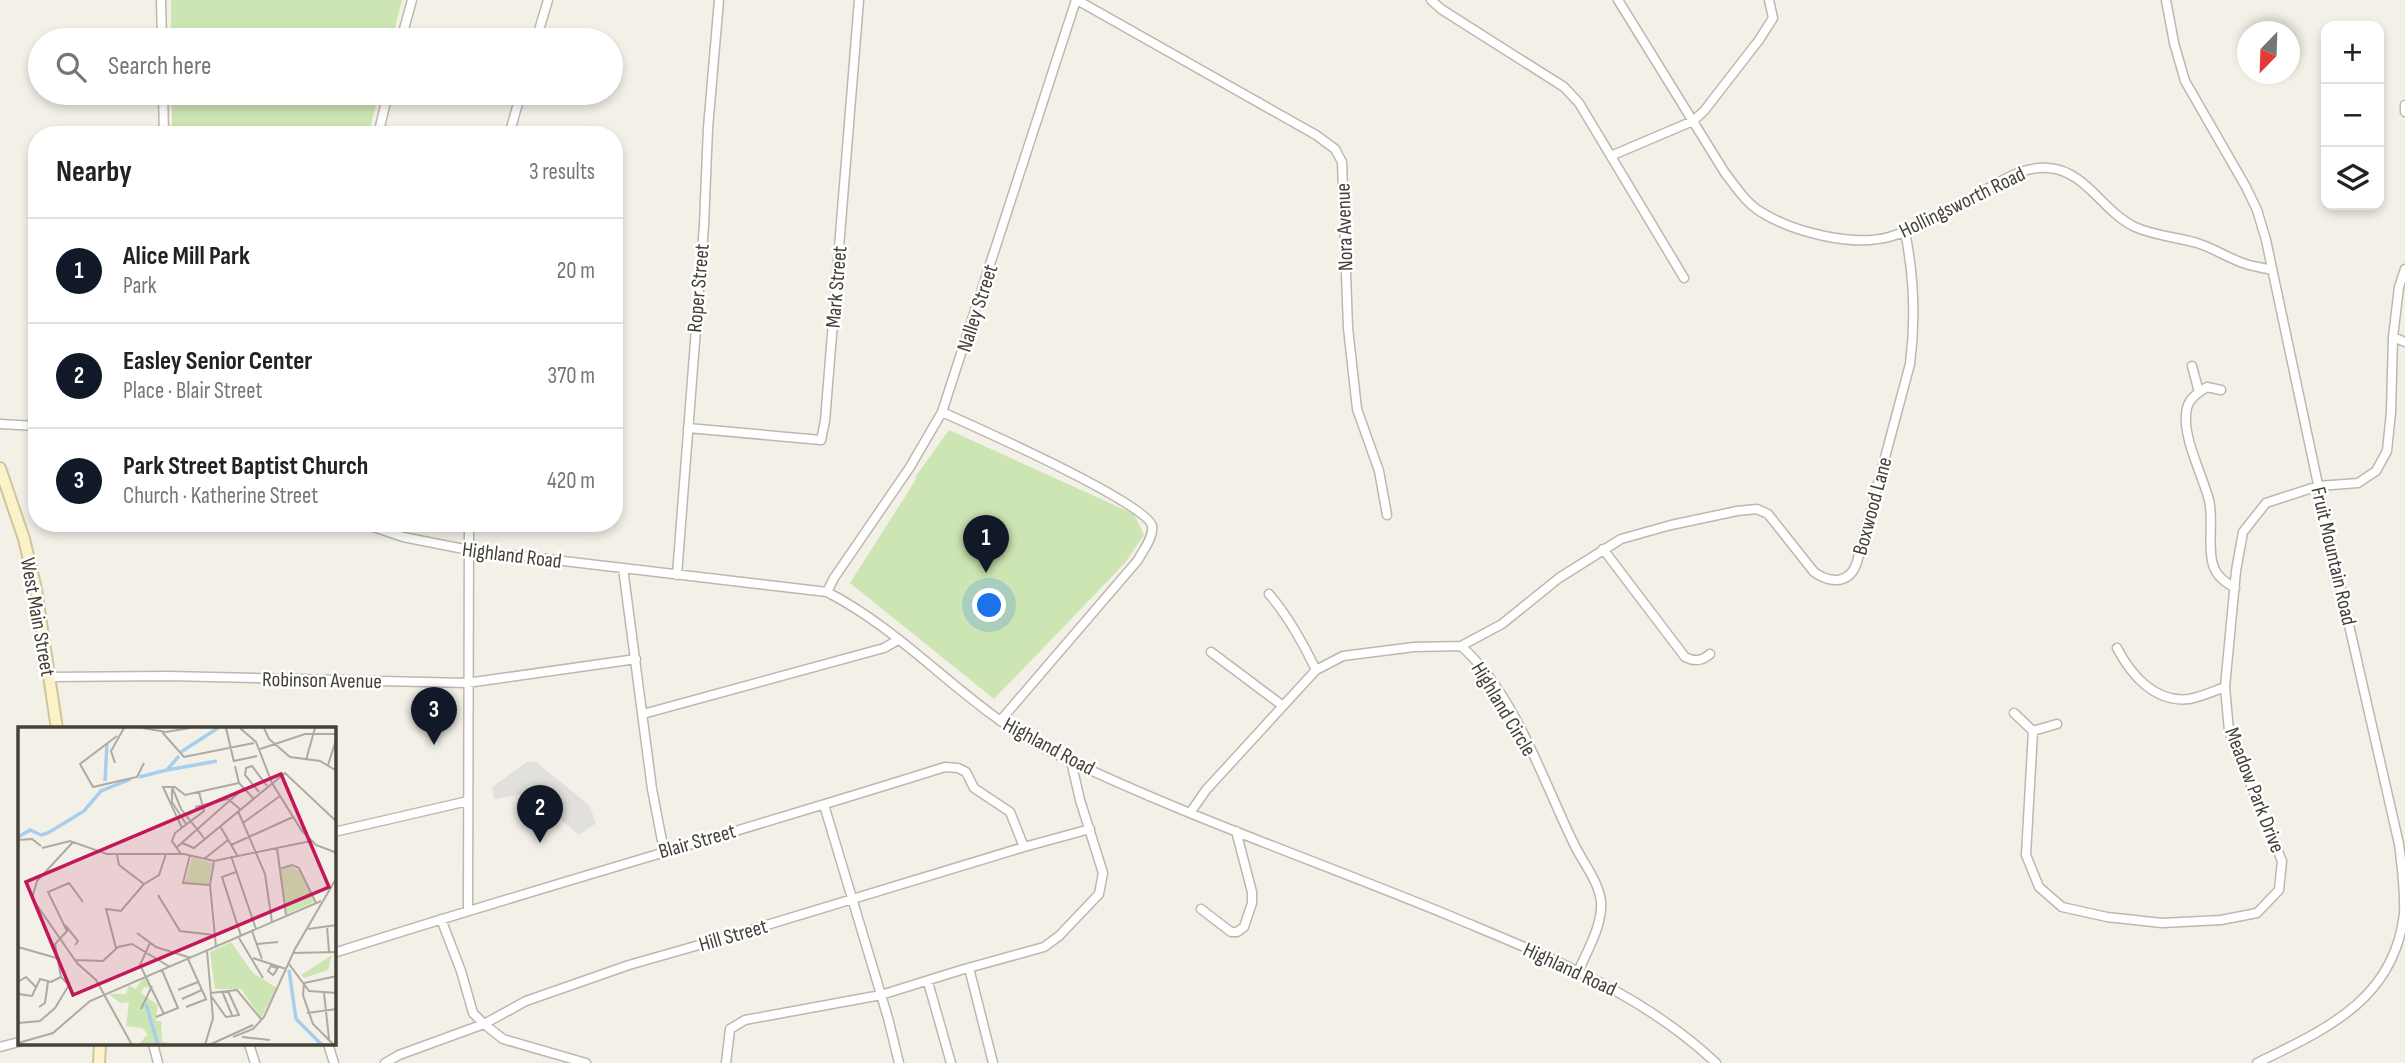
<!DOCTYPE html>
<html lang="en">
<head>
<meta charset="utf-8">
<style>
  :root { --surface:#fff; --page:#f2f2f2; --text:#222; --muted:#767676; --line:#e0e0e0; --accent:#111827 }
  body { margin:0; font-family:"Sofia Sans Condensed",sans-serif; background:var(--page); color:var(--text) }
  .controls { position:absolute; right:21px; top:21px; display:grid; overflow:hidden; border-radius:14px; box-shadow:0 4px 10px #0003 }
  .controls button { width:63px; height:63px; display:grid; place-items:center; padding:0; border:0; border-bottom:2px solid var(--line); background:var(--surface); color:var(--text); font:35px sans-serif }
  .compass { position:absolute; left:2237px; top:21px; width:63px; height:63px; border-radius:50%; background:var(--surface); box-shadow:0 4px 10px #0003; rotate:203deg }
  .you { position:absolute; left:990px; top:606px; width:24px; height:24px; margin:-18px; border:5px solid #fff; border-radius:50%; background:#1a73e8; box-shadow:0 0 0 10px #1a73e833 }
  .badge { display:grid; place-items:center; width:46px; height:46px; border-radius:50%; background:var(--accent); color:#fff; font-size:23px; font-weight:700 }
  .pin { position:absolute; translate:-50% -58px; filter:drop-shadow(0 2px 4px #0008) }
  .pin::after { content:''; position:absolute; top:37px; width:24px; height:21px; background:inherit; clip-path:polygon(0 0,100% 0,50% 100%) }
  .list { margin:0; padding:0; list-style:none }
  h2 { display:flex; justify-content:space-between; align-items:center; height:91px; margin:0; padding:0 28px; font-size:30px }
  h2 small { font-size:23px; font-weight:400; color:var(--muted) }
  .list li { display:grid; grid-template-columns:46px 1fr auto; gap:21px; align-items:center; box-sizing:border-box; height:105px; padding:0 28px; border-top:2px solid var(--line) }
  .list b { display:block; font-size:26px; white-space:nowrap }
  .list p { margin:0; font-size:23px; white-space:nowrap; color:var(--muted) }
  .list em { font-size:23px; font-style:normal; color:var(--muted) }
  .icon { flex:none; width:38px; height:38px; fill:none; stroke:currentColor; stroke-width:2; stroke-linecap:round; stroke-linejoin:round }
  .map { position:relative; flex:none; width:2405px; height:1063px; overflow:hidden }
  .search { position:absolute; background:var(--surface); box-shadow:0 4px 10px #0003; left:28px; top:28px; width:595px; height:77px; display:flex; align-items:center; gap:18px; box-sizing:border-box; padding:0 24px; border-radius:38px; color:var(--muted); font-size:26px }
  .panel { position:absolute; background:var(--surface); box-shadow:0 4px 10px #0003; left:28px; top:126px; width:595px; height:406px; border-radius:28px }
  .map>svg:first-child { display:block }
</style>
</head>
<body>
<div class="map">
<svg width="2405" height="1063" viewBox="0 0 2405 1063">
  <rect width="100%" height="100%" fill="#f3f0e8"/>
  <!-- green -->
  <path fill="#cde5b3" d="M171 0H402L392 40H171Z
    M172 93H379L368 135H172Z
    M949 430 1134 514 1144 535 1125 563 994 699 850 583 915 481 916 476Z"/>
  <!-- parking -->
  <path fill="#e2e0dc" d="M528 761 536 762 589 805 596 823 579 835 529 793 494 799 492 787Z"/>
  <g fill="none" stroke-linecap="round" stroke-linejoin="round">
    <defs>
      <path id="minor" d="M161 0 162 40
        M1077 0 1316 135 1335 149 1342 162 1348 328 1357 409 1379 471 1387 515
        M1431 0 1441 9 1564 87 1579 103 1684 278
        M1618 0 1725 173C1736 187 1746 203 1761 212 1793 232 1852 247 1889 237 1919 229 1948 210 1976 195 1998 183 2023 165 2049 168 2086 171 2103 212 2135 227 2155 236 2177 237 2197 243 2214 248 2229 259 2246 264 2255 267 2264 268 2272 270
        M2166 0 2174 43 2185 81 2246 187 2257 210 2266 240 2333 555 2399 844C2402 867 2405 891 2404 914 2394 1000 2326 1029 2257 1063
        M401 40 412 0
        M536 40 548 0
        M163 93 164 135
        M2405 105V112
        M378 135 388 93
        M509 135 521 93
        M1613 155 1693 121 1704 111 1759 40 1773 18 1769 0
        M2393 337 2405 342
        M2192 366 2199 392
        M2221 390 2207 387C2194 395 2186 401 2186 416 2184 440 2203 477 2209 500 2214 522 2207 544 2213 565 2217 577 2225 582 2235 588
        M942 412C971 425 1148 503 1152 526 1154 537 1143 550 1138 560L1000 721
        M0 424 37 426
        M688 428 821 440 825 421 859 0
        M362 523 403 537 469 550 827 592C909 634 968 710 1050 751 1183 816 1323 863 1460 920 1551 958 1643 994 1716 1063
        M1603 549 1685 657C1695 662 1702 661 1710 654
        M623 568 652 789 664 851
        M677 575 704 225 708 128 719 0
        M827 592 834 578 910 467 942 412 1076 0
        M1269 594C1289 617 1303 643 1316 670
        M1461 646 1502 624 1559 578 1621 539 1671 525 1737 511 1757 509 1768 514 1814 572C1831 584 1850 584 1857 562L1910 364C1916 318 1914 276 1905 232
        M2117 648C2131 675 2155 703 2189 699 2201 697 2214 691 2225 687
        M1211 652 1283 706
        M50 677 168 676 467 683 636 659
        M2014 713 2033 731 2026 855 2039 887 2062 907 2107 917 2162 923 2221 920 2257 913 2279 890 2282 861 2229 731 2225 687 2236 571 2243 532 2266 503 2318 486 2358 483 2376 471 2387 451 2391 412 2393 337 2399 287 2405 269
        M643 714 884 648 898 640
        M2033 731 2057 724
        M824 805 888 1018 899 1063
        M1190 813 1206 790 1316 670 1343 656 1414 647 1461 646C1516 695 1542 779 1574 844 1583 863 1598 880 1601 901 1603 925 1587 951 1578 972
        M334 832 468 801
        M1201 909 1231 932H1237L1244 927 1252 903V892L1236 831
        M468 911 469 523
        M441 919 461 971 473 1013 484 1024 503 1039 586 1063
        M334 953C537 888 742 831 945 767L958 768 966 772 974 788 1010 812 1024 847
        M969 968 993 1063
        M928 982 951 1063
        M153 1044 158 1063
        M249 1044 255 1063
        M328 1044 334 1063
        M0 1047 19 1042
        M385 1063 399 1055 484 1024 526 1001 629 965 734 935 1024 847 1090 829
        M726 1063 730 1029 745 1020 881 995 961 970 1044 947 1059 936 1099 894 1103 873 1080 800 1071 761"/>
      <path id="secondary" d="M0 468 24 539 36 589 57 729
        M99 1063 100 1044"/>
    </defs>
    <!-- minor casing -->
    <use href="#minor" stroke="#beb8ab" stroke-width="11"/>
    <!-- secondary casing -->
    <use href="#secondary" stroke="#d1c599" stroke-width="14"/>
    <!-- minor -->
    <use href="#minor" stroke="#fff" stroke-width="8"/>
    <!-- secondary -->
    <use href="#secondary" stroke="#fcf2c9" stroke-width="10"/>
  </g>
  <g text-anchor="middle" stroke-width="5" stroke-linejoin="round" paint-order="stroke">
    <!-- street labels -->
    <g font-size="21" fill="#464137" stroke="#fff">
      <text transform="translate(1962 202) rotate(-26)" y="7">Hollingsworth Road</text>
      <text transform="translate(1344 227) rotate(-92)" y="7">Nora Avenue</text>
      <text transform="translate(836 287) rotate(-85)" y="7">Mark Street</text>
      <text transform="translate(698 288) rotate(-85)" y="7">Roper Street</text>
      <text transform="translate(977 308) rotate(-72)" y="7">Nalley Street</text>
      <text transform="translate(1872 506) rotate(-75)" y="7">Boxwood Lane</text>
      <text transform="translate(512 555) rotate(7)" y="7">Highland Road</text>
      <text transform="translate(2334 556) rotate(77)" y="7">Fruit Mountain Road</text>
      <text transform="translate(38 617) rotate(80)" y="7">West Main Street</text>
      <text transform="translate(322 680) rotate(1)" y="7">Robinson Avenue</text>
      <text transform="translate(1504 709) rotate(59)" y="7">Highland Circle</text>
      <text transform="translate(1049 746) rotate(28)" y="7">Highland Road</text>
      <text transform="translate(2255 790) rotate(69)" y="7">Meadow Park Drive</text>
      <text transform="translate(697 841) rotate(-16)" y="7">Blair Street</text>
      <text transform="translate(733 935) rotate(-16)" y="7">Hill Street</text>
      <text transform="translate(1570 969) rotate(25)" y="7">Highland Road</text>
    </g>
  </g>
  <!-- overview -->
  <g transform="translate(18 727)">
    <rect width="318" height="318" fill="#f3f0e8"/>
    <path d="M174 130 194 136 191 157 167 156ZM272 139 282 144 296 175 269 187 262 143ZM213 215 235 246 259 261 243 291 223 262H197L192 225ZM314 228 310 243 286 251 283 248ZM125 252H129L132 261 126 260 123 266 140 278 138 294H143L144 314 153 318H120L130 307 124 301 108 299 111 275 102 276 91 267H108L111 258 117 262Z" fill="#cde5b3"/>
    <path fill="none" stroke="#a7ceed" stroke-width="3.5" d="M163 25 200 1M149 43 199 34M121 50 149 43 161 29M87 54 89 17M0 110 12 103 23 108 30 106 66 84 83 64 113 52M271 243 278 292 304 318M128 277 140 318"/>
    <path fill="none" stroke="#aeaaa1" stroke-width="2" d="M125 1 148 5 172 1M208 1 216 35M222 1 238 15 254 56 284 104 298 118 319 126M246 1 251 12 272 30 302 34 319 44M144 5 166 30 236 16M99 9 62 37 75 60 119 50 126 36M242 22 287 7H319M288 33 297 1M216 34 239 29M97 36 93 24 106 1M310 38 319 10M217 39 221 56 235 71M154 60 163 82 186 111M154 62V75L168 97M241 65 227 48 228 41 234 39 249 59M177 80 210 72 222 82M220 84 247 147 254 195M225 96 262 69M202 99 219 128M164 101 145 60H157L167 68 221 56M0 113 14 112 23 119M55 115 19 154 14 171 59 236 78 253 114 318M164 116 176 121 267 46 319 95M213 118 275 90M24 121 52 114 89 127H166L196 134 293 114M158 121 226 61M259 121 268 188M163 127 154 114 157 106 186 84 181 65M99 128 101 138 126 157 141 148 148 127M172 128 165 156 192 158M213 129 238 202M186 132 210 113M196 134 192 158 198 220M261 142 274 138 281 141 298 176M218 145 204 150 223 209M140 168 162 204 196 208M47 198 60 214 57 218M309 199 311 225M290 202 319 198M234 204 244 232M119 206 138 220 173 231M221 211 245 251M132 216 122 238 146 287M239 217 260 215M0 220 42 232M98 221 88 182 103 184 126 157M275 226 319 225M235 231 268 242M170 232 188 272M57 233 85 234 100 220 114 217 152 240M271 237 291 264 319 266M259 241 253 239 250 244 255 248 256 247 261 239M0 255 8 250 18 260M160 263 180 255M204 264 214 288M193 266 219 263 243 292M306 266 311 312M0 267 14 269 22 252 33 255 43 250 37 217 49 204 30 165 51 156 65 175M193 269 208 290 221 288 210 264M164 272 184 263M21 280 27 276 30 255M168 280 189 272M123 282 134 259M289 286 319 282M138 290 160 281 144 243M0 296 22 294 37 281 51 258 43 250M215 310 235 302 246 290 277 222 319 150M224 310 252 313M0 316 35 306 72 274 303 174M187 318 195 291 189 224M191 318 235 298M316 318 295 297 285 268 286 256 319 249"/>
    <path fill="#c2185b" fill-opacity="0.15" stroke="#c2185b" stroke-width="3.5" d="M263 47 311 160 55 268 8 155Z"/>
    <rect width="318" height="318" fill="none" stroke="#464137" stroke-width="3.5"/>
  </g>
</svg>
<div class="controls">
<button>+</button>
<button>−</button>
<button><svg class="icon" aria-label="layers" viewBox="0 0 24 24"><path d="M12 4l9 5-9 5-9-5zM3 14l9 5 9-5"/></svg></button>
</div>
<svg class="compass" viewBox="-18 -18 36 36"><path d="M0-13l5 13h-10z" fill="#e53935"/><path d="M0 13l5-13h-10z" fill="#767676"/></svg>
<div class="you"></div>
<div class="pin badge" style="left:986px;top:573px">1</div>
<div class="pin badge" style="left:540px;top:843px">2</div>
<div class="pin badge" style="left:434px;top:745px">3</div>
<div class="search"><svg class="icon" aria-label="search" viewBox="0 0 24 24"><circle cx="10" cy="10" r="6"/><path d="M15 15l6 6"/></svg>Search here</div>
<section class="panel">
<h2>Nearby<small>3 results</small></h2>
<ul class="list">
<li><span class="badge">1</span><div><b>Alice Mill Park</b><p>Park</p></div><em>20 m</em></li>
<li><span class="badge">2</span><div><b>Easley Senior Center</b><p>Place · Blair Street</p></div><em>370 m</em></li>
<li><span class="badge">3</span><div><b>Park Street Baptist Church</b><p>Church · Katherine Street</p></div><em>420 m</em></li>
</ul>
</section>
</div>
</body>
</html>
